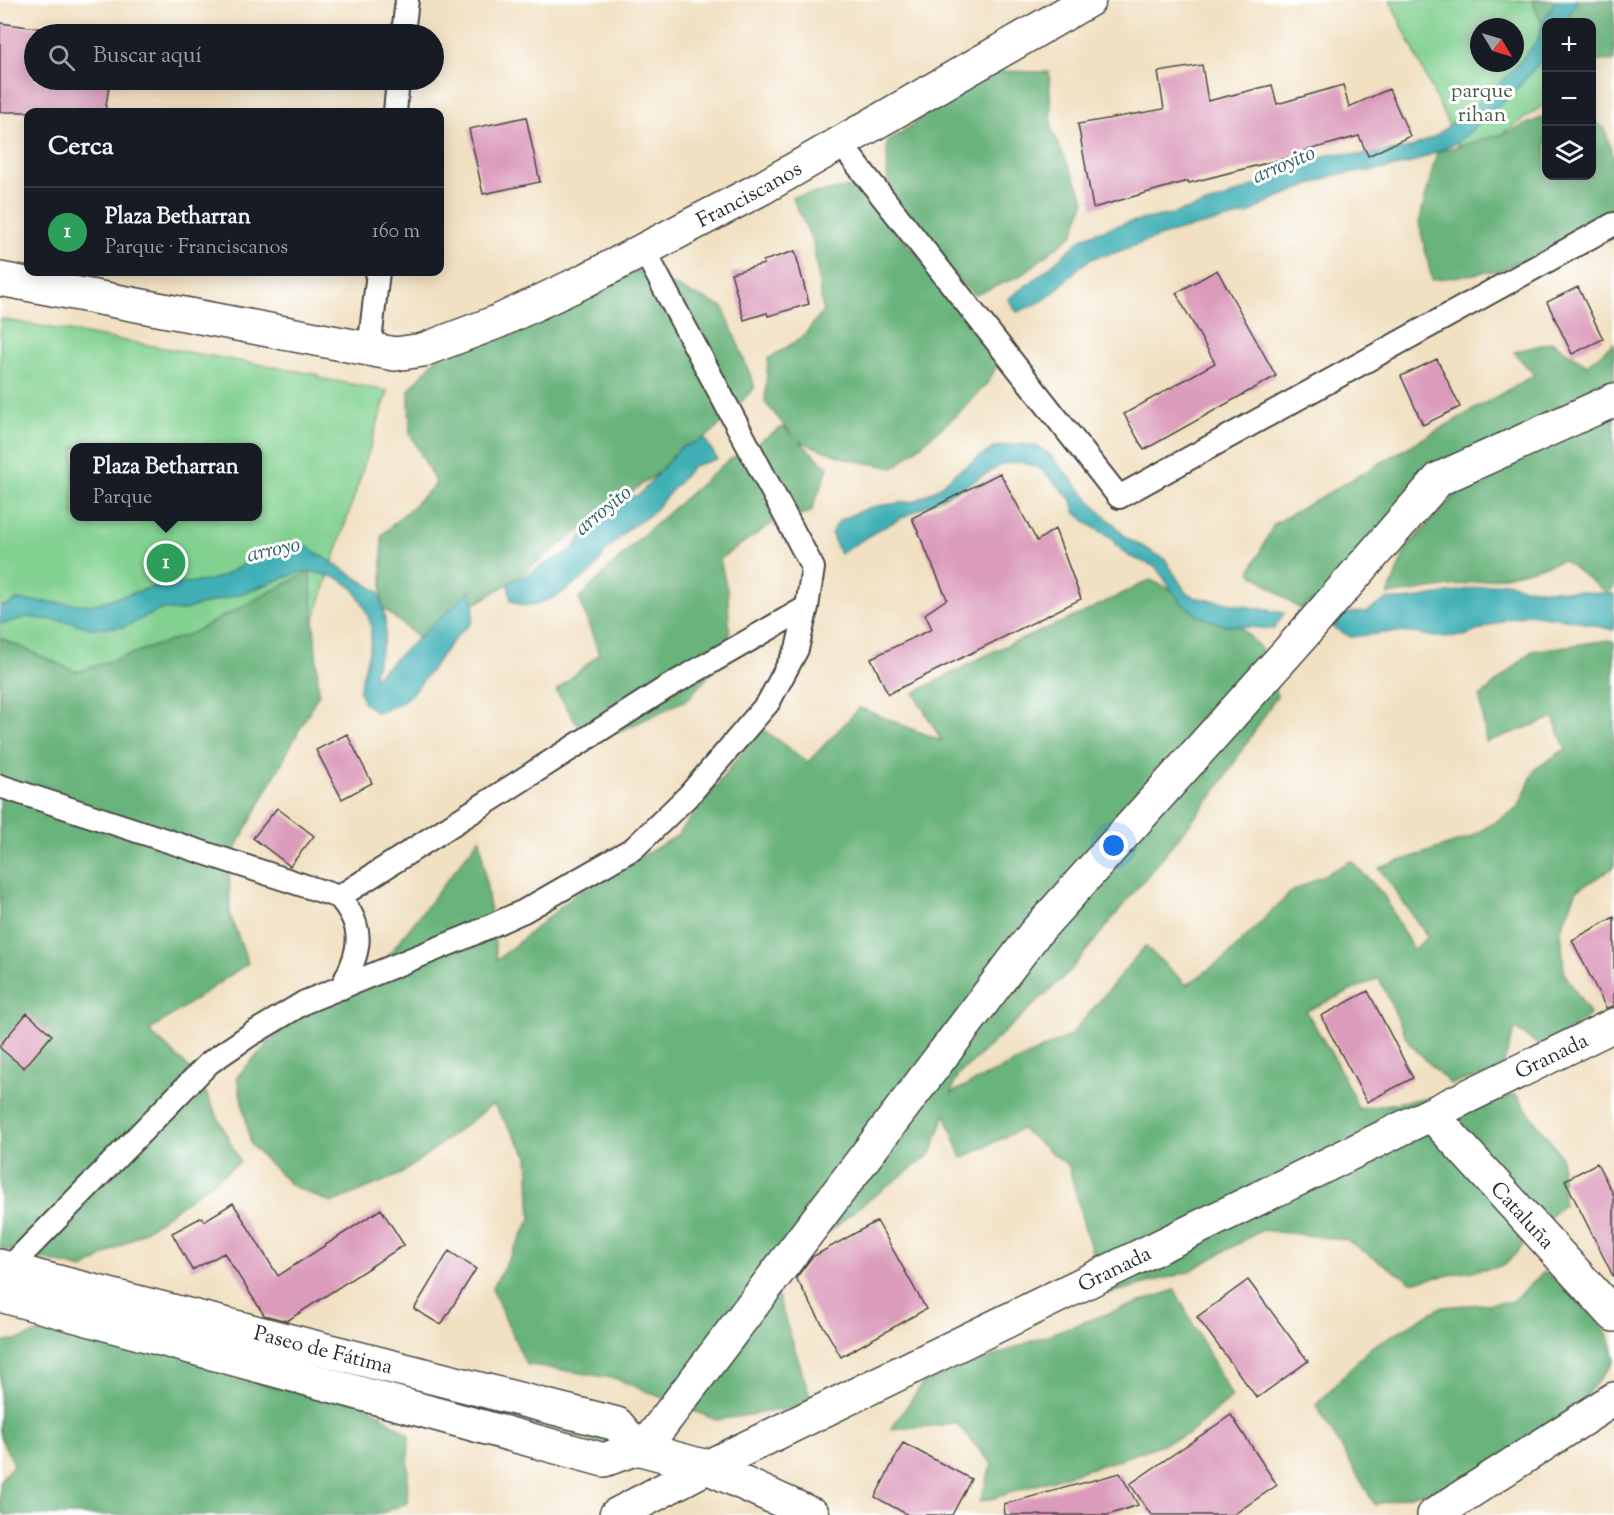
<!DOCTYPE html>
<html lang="es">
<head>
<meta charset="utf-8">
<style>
  :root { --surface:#171b24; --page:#242831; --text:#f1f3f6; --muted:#9ea1a6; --line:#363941; --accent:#1f6fb2 }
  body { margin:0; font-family:"Sorts Mill Goudy",serif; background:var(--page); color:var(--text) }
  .controls { position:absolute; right:18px; top:18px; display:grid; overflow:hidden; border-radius:12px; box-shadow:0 3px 15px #0003 }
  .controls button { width:54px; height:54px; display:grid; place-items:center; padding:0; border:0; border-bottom:2px solid var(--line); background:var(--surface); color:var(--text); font:30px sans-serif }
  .compass { position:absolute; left:1470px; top:18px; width:54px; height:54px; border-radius:50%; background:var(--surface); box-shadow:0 3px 15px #0003; rotate:128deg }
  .you { position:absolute; left:1114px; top:846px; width:21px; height:21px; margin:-15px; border:4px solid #fff; border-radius:50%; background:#1a73e8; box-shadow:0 0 0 9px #1a73e833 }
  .badge { display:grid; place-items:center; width:39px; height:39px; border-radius:50%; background:var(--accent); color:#fff; font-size:20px; font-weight:700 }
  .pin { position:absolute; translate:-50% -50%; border:3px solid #fff; box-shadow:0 2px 6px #0006 }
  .popup { position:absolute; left:70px; top:443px; width:192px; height:78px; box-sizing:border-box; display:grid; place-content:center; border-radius:12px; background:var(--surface); filter:drop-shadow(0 2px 4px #0005); font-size:20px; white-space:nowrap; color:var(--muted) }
  .popup b { font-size:22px; color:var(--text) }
  .popup::after { content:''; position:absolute; left:50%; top:100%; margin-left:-12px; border:12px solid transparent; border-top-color:var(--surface) }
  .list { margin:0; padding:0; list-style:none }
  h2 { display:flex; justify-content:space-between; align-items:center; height:78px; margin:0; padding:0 24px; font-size:26px }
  h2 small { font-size:20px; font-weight:400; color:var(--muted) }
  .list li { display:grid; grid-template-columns:39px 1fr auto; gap:18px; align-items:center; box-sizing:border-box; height:90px; padding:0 24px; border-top:2px solid var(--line) }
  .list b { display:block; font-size:22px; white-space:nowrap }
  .list p { margin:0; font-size:20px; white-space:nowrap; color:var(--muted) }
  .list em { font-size:20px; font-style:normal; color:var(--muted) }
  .icon { flex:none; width:33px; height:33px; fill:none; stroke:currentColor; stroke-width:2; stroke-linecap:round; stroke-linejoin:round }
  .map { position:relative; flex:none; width:1614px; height:1515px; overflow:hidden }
  .search { position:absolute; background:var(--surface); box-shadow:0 3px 15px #0003; left:24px; top:24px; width:420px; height:66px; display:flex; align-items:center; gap:15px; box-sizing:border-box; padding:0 21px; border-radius:33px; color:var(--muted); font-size:22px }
  .panel { position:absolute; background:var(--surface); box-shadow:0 3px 15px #0003; left:24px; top:108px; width:420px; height:168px; border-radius:12px }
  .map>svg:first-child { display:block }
</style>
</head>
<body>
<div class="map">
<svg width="1614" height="1515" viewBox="0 0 1614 1515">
  <rect width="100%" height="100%" fill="#fff"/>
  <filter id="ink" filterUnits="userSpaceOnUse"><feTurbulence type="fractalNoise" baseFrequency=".0167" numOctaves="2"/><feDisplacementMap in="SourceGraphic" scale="12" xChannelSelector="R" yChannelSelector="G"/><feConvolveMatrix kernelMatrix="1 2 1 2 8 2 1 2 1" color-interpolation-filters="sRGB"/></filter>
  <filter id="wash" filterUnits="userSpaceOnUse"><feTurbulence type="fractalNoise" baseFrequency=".008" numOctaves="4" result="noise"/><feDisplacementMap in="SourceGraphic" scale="24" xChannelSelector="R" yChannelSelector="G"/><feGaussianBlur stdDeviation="1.35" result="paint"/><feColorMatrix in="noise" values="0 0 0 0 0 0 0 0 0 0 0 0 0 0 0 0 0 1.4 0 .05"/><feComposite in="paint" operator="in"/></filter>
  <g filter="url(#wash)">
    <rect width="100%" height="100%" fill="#f1e0c1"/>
    <!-- green -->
    <path fill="#82d191" stroke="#567e5e" stroke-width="1.5" fill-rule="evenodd" d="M1390 0H1538L1546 22V103L1465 160ZM1479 27H1515V63H1479Z
      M0 319 319 375V378L388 391 253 810 0 735ZM74 448H258V516H74Z
      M60 1295 607 1440 609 1442 606 1445Z"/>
    <!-- forest -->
    <path fill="#69b37b" stroke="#4a6f53" stroke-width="1.5" d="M1532 0H1614V61L1592 60V22H1546V28L1542 24Z
      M987 71 1049 72 1052 131 1085 200 1073 234 1020 276 975 295 927 253 888 204 887 143Z
      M1546 116V176H1592V120L1604 128 1614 158V222L1501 270 1432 280 1419 223 1437 152 1503 134Z
      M851 187 904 238 1004 351 989 381 961 411 894 468 847 459 799 441 828 468 811 512 777 520 720 559 728 594 730 651 688 699 618 732 582 731 556 691 599 654 579 598 642 536 726 462 783 427 793 436 765 402 768 359 803 337 823 311 813 242 792 197Z
      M635 269 723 307 755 387 714 431 508 584 419 638 382 607V535L436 484 410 433 409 390 441 353Z
      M1552 342 1587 365 1614 343V587L1608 594 1563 560C1506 579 1448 587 1388 595L1406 548 1468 481 1448 458 1354 577 1300 609 1250 572 1274 524 1534 375 1514 352Z
      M310 571 319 693 229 861 230 915 248 963 149 1031 197 1075 240 1162 148 1229 83 1269 0 1248V638L77 672 190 634Z
      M1150 580 1230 615 1261 649 1277 696 1216 791 1069 972 957 1076 951 1093 1071 1035 1145 946 1187 985 1226 957 1291 892 1351 861 1383 894 1413 950 1428 937 1379 868 1469 838 1518 808 1535 769 1566 749 1553 718 1486 742 1480 697 1532 651 1608 640 1614 642V867L1577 890 1561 929 1564 973 1590 1014 1545 1049 1515 1029 1501 1071 1450 1084 1409 1043 1379 978 1306 1011 1334 1058 1359 1109 1420 1099 1516 1095 1561 1156 1563 1204 1537 1230 1505 1265 1411 1282 1347 1240 1262 1230 1188 1272 1107 1294 1085 1230 1069 1166 1021 1129 962 1158 945 1114 931 1154 858 1208 772 1279 813 1405 716 1420 617 1379 526 1364 492 1289 531 1219 528 1156 493 1104 401 1174 331 1203 291 1185 251 1145 237 1077 305 1002 384 961 480 838 497 960 576 894 677 836 761 728 808 762 860 708 942 741 914 693 994 651 1083 613Z
      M1544 1272C1571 1294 1614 1322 1614 1361L1549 1441 1459 1483 1375 1505 1316 1405 1370 1348 1441 1307 1511 1302Z
      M1175 1290 1232 1397 1189 1434 1118 1460 980 1502 992 1464 957 1424 891 1429 923 1383 1061 1330Z
      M83 1318 249 1382 364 1403 409 1435 407 1503 377 1515H5L0 1507V1480L14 1464 0 1437V1343L24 1338Z"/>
    <!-- water -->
    <path fill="#3fb0b6" stroke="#356e70" stroke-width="1.5" d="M1556 0H1577L1565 22H1546V55L1513 93 1458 142 1411 163 1385 169 1335 175 1272 200 1248 214 1176 231 1108 255C1082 255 1067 283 1047 298 1039 304 1027 308 1017 312L1008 299 1044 272 1083 238 1100 231 1125 223 1172 214 1220 200 1332 153 1361 155 1410 148 1434 137 1493 91 1514 69 1538 40 1542 24Z
      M705 439 717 459 693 466 651 514 628 529 608 549 592 572 557 596 537 604 522 606 511 600 508 584 572 550 589 526 615 504 640 494 680 448Z
      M1023 444 1038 447 1049 454 1103 515 1115 525 1125 537 1165 559 1185 591 1194 597 1284 613 1274 629 1224 625 1199 616 1181 603 1156 567 1129 556 1116 545 1111 537 1091 526 1075 512 1072 500 1041 469 1022 462 1002 464 969 484 878 530 840 554 831 533 840 520 863 510 877 506 915 501 937 489 958 471 995 447Z
      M292 544 306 546 379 592C383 609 388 623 384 640 381 654 374 663 374 678L470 591 474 605 472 623C442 645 429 682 399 704 393 708 384 710 377 713L364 703 359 691 371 643V624L363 604 353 588 338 578 310 571 297 573 243 593 180 611 162 609 124 627 90 628 70 622 27 617 4 624 0 623V605L5 606 17 600 92 605 160 585 207 581 223 576 253 559Z
      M1506 582 1524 588 1614 594V630L1573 620 1527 614 1505 620 1464 636 1435 637 1414 633 1393 632 1351 637 1334 628 1341 613 1366 612 1387 599 1402 600 1421 598Z"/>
    <g id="blocks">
      <!-- building -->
      <path fill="#db9bbb" d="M0 23 80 34H34V80H110L105 112H0Z
        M1202 65 1208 101 1272 85 1277 104 1343 85 1349 107 1389 89 1410 136 1368 156 1359 136 1294 154V156L1189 183 1188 181 1093 208 1078 124 1164 109 1158 72Z
        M526 117 540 182 483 194 469 129Z
        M795 251 809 304 768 316 767 313 744 320 731 273 764 264 763 261Z
        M1217 270 1276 376 1144 450 1124 414 1215 363 1176 293Z
        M1578 287 1603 339 1572 354 1547 302Z
        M1437 359 1460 407 1423 425 1401 376Z
        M1000 473 1037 541 1055 529 1081 599 888 694 871 658 932 629 925 614 947 599 912 518Z
        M347 734 372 783 342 799 316 750Z
        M277 808 314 836 290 866 253 838Z
        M1614 917V1006L1606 1008 1572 940Z
        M1368 991 1413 1078 1367 1102 1321 1016Z
        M27 1013 52 1035 24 1068 0 1048V1045Z
        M1597 1163 1614 1196V1278L1565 1180Z
        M233 1203 278 1276 381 1209 404 1245 287 1321 264 1315 224 1253 192 1270 172 1233 202 1217 204 1221Z
        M877 1221 926 1309 841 1357 796 1278 812 1257Z
        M449 1251 476 1269 441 1325 414 1309Z
        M1248 1280 1308 1361 1257 1398 1197 1317Z
        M1231 1415 1277 1485 1233 1515H1151L1130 1484Z
        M903 1443 971 1479 952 1515H908L875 1497Z
        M1120 1473 1138 1505 1108 1515H1005L1004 1504Z"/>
    </g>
  </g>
  <g filter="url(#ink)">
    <use href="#blocks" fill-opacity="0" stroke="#494642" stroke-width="1.5"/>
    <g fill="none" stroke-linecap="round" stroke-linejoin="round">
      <defs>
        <path id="lane" d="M403 34 407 0
          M395 112 398 80
          M840 143 1119 497 1614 224
          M369 350 378 272
          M0 786 339 897C367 929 360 953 341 988
          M339 897 664 689 807 607
          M1 1276 209 1063 250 1035 305 1002 466 937 524 911 634 848 689 795 768 703 797 649 807 607 813 568 644 250"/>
        <g id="street">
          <path id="s1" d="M0 279 395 354 423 350 497 322 584 281 762 188 1089 0"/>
          <path id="s2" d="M1432 1115 1614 1315"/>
          <path d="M643 1449 1035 933 1294 645 1439 479 1614 400"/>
          <path id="s3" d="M616 1515 707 1467 1614 1025"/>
          <path d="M1434 1515 1614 1399"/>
        </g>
        <g id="secondary">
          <path id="s4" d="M0 1266 42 1278 617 1424 637 1448 707 1467 813 1515"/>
          <path d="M0 1295 604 1460 637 1448"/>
        </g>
      </defs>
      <!-- lane casing -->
      <use href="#lane" stroke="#494642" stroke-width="26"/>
      <!-- street casing -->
      <use href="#street" stroke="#494642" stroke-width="36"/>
      <!-- secondary casing -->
      <use href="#secondary" stroke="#494642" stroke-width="36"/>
      <!-- lane -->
      <use href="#lane" stroke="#fff" stroke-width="22"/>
      <!-- street -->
      <use href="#street" stroke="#fff" stroke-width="33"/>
      <!-- secondary -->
      <use href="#secondary" stroke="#fff" stroke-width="33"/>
    </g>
  </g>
  <g text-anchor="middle" stroke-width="6" stroke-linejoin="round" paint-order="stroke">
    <!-- park labels -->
    <g font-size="21" fill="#455d4a" stroke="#fff">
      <text x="1482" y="97">parque<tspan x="1482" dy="24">rihan</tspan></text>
    </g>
    <!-- street labels -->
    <g font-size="21" fill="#2b2b2b" stroke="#fff">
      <text dy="7" stroke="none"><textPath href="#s1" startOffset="792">Franciscanos</textPath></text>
      <text dy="7" stroke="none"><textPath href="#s3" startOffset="1042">Granada</textPath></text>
      <text dy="7" stroke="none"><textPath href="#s2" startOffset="135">Cataluña</textPath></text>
      <text dy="7" stroke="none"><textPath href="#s3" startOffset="556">Granada</textPath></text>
      <text dy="7" stroke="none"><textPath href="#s4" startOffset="334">Paseo de Fátima</textPath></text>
    </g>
    <!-- water labels -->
    <g font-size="22" font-style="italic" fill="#336063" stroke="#fff">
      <text transform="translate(1283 163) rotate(-23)" y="8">arroyito</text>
      <text transform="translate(602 509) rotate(-39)" y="8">arroyito</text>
      <text transform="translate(273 548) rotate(-12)" y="8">arroyo</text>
    </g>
  </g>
</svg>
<div class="controls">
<button>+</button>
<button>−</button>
<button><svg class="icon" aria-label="layers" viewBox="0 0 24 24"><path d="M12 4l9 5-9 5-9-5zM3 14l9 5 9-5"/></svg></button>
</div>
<svg class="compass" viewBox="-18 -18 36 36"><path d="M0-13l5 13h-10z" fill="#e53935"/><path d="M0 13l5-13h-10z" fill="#9ea1a6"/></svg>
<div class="you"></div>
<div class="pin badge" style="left:166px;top:563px;background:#2e9e5b">1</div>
<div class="popup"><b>Plaza Betharran</b>Parque</div>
<div class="search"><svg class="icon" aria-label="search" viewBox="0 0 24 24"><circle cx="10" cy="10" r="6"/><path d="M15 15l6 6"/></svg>Buscar aquí</div>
<section class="panel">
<h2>Cerca<small></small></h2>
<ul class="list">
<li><span class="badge" style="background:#2e9e5b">1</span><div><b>Plaza Betharran</b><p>Parque · Franciscanos</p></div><em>160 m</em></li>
</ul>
</section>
</div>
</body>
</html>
